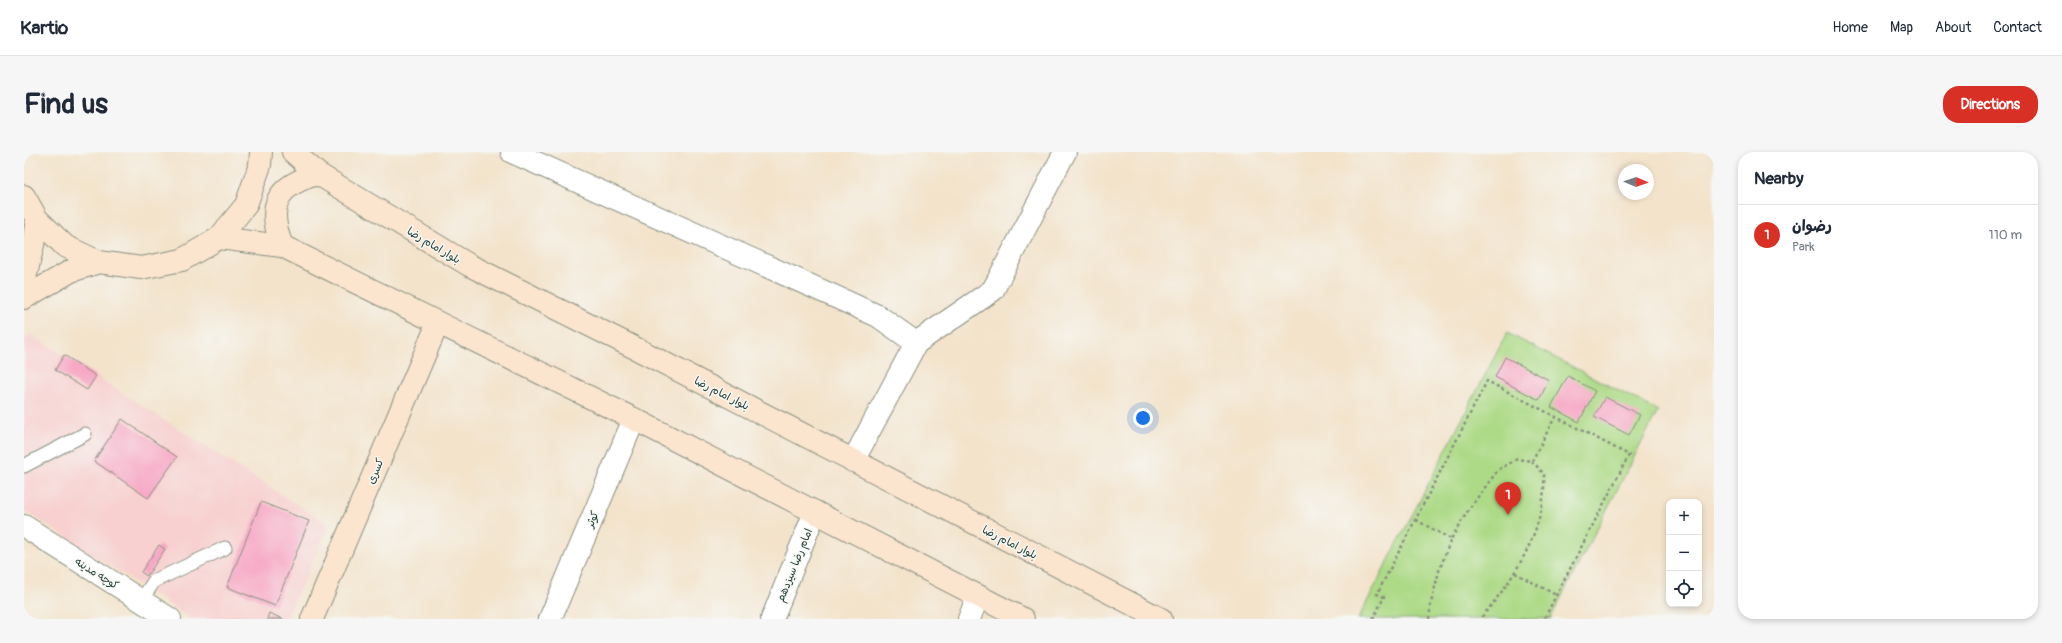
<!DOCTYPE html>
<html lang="en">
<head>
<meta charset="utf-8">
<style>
  :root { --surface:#fff; --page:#f6f6f7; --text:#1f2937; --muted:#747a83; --line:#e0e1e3; --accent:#d93025 }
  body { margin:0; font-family:Pangolin,"Playpen Sans Arabic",sans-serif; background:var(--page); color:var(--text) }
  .controls { position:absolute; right:12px; bottom:12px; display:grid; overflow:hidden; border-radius:8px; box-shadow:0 2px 6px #0003 }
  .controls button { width:36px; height:36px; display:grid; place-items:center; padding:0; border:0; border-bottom:1px solid var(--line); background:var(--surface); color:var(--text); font:20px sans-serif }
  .compass { position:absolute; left:1594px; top:12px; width:36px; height:36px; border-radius:50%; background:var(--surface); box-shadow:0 2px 6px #0003; rotate:92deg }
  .you { position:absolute; left:1119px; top:266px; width:14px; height:14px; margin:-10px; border:3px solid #fff; border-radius:50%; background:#1a73e8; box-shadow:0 0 0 6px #1a73e833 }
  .badge { display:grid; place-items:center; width:26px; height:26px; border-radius:50%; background:var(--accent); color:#fff; font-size:13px; font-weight:700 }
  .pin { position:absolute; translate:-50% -33px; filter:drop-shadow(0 1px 2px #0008) }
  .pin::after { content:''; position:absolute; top:21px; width:14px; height:12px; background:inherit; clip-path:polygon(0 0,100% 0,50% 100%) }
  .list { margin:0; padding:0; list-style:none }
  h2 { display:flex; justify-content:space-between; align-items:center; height:52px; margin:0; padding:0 16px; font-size:17px }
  h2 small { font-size:13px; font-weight:400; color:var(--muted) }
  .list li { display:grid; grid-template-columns:26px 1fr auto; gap:12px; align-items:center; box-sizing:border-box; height:60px; padding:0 16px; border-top:1px solid var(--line) }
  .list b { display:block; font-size:15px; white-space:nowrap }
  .list p { margin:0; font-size:13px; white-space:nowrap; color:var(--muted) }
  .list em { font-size:13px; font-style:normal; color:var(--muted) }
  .icon { flex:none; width:22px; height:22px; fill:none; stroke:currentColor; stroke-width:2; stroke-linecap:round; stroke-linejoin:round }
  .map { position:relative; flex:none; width:1690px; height:467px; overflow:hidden; border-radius:16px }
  header { display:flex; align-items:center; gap:24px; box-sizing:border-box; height:56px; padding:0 20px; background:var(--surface); border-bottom:1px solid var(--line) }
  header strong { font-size:19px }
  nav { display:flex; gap:22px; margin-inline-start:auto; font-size:14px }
  .intro { display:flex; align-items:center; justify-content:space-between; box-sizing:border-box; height:96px; padding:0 24px }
  h1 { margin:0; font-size:28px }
  .button { padding:10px 18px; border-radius:16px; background:var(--accent); color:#fff; font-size:14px; font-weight:700 }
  main { display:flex; gap:24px; padding:0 24px }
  aside { flex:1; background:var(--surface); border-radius:16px; box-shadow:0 2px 6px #0003 }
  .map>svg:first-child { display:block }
</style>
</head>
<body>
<header>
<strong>Kartio</strong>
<nav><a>Home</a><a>Map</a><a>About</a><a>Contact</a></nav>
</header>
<div class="intro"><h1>Find us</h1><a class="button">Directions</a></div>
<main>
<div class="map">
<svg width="1690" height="467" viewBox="0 0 1690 467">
  <rect width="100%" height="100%" fill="#f6f6f2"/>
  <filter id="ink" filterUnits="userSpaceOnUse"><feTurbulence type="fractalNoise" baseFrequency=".025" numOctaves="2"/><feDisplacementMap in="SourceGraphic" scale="8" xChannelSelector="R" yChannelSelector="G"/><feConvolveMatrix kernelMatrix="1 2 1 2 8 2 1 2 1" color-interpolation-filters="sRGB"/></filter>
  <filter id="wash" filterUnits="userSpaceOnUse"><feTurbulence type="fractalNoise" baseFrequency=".012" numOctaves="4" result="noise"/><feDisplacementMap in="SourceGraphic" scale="16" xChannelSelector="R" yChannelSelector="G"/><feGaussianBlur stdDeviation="0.9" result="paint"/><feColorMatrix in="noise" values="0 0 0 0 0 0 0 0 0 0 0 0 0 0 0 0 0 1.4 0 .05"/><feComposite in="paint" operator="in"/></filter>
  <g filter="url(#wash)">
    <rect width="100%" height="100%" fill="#f3e3cb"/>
    <!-- built -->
    <path fill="#f7d0cf" d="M6 182 305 373 262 467H168L0 358V191Z"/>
    <!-- green -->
    <path fill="#adda87" stroke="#668c5e" d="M1483 181 1634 259 1526 467H1334Z"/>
    <g id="blocks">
      <!-- building -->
      <path fill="#f7a8c5" d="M40 203 72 224 63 238 31 218Z
        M1481 205 1525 228 1515 248 1471 225Z
        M1544 224 1571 239 1555 270 1527 255Z
        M1581 245 1616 263 1605 283 1570 265Z
        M98 267 153 305 124 346 70 309Z
        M237 350 285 369 251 454 203 435Z
        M135 393 141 397 123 424 117 420Z
        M245 461 259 467H243Z"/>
    </g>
  </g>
  <g filter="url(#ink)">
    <use href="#blocks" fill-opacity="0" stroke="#899080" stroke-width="1"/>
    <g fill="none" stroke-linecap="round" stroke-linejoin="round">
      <defs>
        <path id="lane" d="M0 314 61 282
          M117 449 130 429 201 396"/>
        <path id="street" d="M488 0 854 164 892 191
          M829 309 892 191 969 138 1041 0
          M0 374 146 467
          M526 467 610 267
          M748 467 791 360
          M945 467 954 444"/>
        <path id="secondary" d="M269 0 294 22 445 113 611 196 1137 467
          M0 44 13 67 41 94 75 110 117 116 158 108 195 86 222 53 236 13 237 0
          M195 86 258 94 610 267 999 467
          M258 94C242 53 253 33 294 22
          M0 131 9 93 13 67
          M0 146 47 119 75 110
          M288 467 414 171"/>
      </defs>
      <!-- lane casing -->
      <use href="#lane" stroke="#899080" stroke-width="15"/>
      <!-- street casing -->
      <use href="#street" stroke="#899080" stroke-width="24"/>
      <!-- secondary casing -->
      <use href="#secondary" stroke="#899080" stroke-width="24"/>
      <!-- path -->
      <path stroke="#899080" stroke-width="2.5" stroke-dasharray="3 3" stroke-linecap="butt" d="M1508 309 1531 265
        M1392 368 1427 387
        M1491 421 1532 443
        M1349 467 1360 445 1353 442 1463 229 1605 303 1520 467
        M1405 467 1407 451 1415 419 1427 387 1445 357 1474 318 1493 307 1508 309 1520 322C1523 377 1490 427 1456 467"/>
      <!-- lane -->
      <use href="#lane" stroke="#fff" stroke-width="13"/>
      <!-- street -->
      <use href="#street" stroke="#fff" stroke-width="22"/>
      <!-- secondary -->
      <use href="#secondary" stroke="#fbe5cf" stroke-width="22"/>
    </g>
  </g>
  <g text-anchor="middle" stroke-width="3" stroke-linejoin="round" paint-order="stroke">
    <!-- street labels -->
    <g font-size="11" fill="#1f3d34" stroke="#f6f6f2">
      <text transform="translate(410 93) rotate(31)" y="4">بلوار امام رضا</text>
      <text transform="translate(698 241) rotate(27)" y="4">بلوار امام رضا</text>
      <text transform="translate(351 319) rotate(-67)" y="4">کسری</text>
      <text transform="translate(568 367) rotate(-67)" y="4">کوثر</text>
      <text transform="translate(986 390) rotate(27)" y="4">بلوار امام رضا</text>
      <text transform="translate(770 413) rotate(-68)" y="4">امام رضا سیزدهم</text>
      <text transform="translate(73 421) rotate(32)" y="4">کوچه مدینه</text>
    </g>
  </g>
</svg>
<div class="controls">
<button>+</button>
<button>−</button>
<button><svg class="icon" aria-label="locate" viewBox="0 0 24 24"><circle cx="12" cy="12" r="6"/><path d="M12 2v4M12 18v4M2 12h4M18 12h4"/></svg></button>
</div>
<svg class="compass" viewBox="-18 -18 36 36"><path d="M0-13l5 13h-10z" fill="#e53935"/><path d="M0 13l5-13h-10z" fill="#747a83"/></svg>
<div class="you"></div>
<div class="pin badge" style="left:1484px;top:363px">1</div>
</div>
<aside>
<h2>Nearby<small></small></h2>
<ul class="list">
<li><span class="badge">1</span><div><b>رضوان</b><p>Park</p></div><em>110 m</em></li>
</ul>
</aside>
</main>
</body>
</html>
